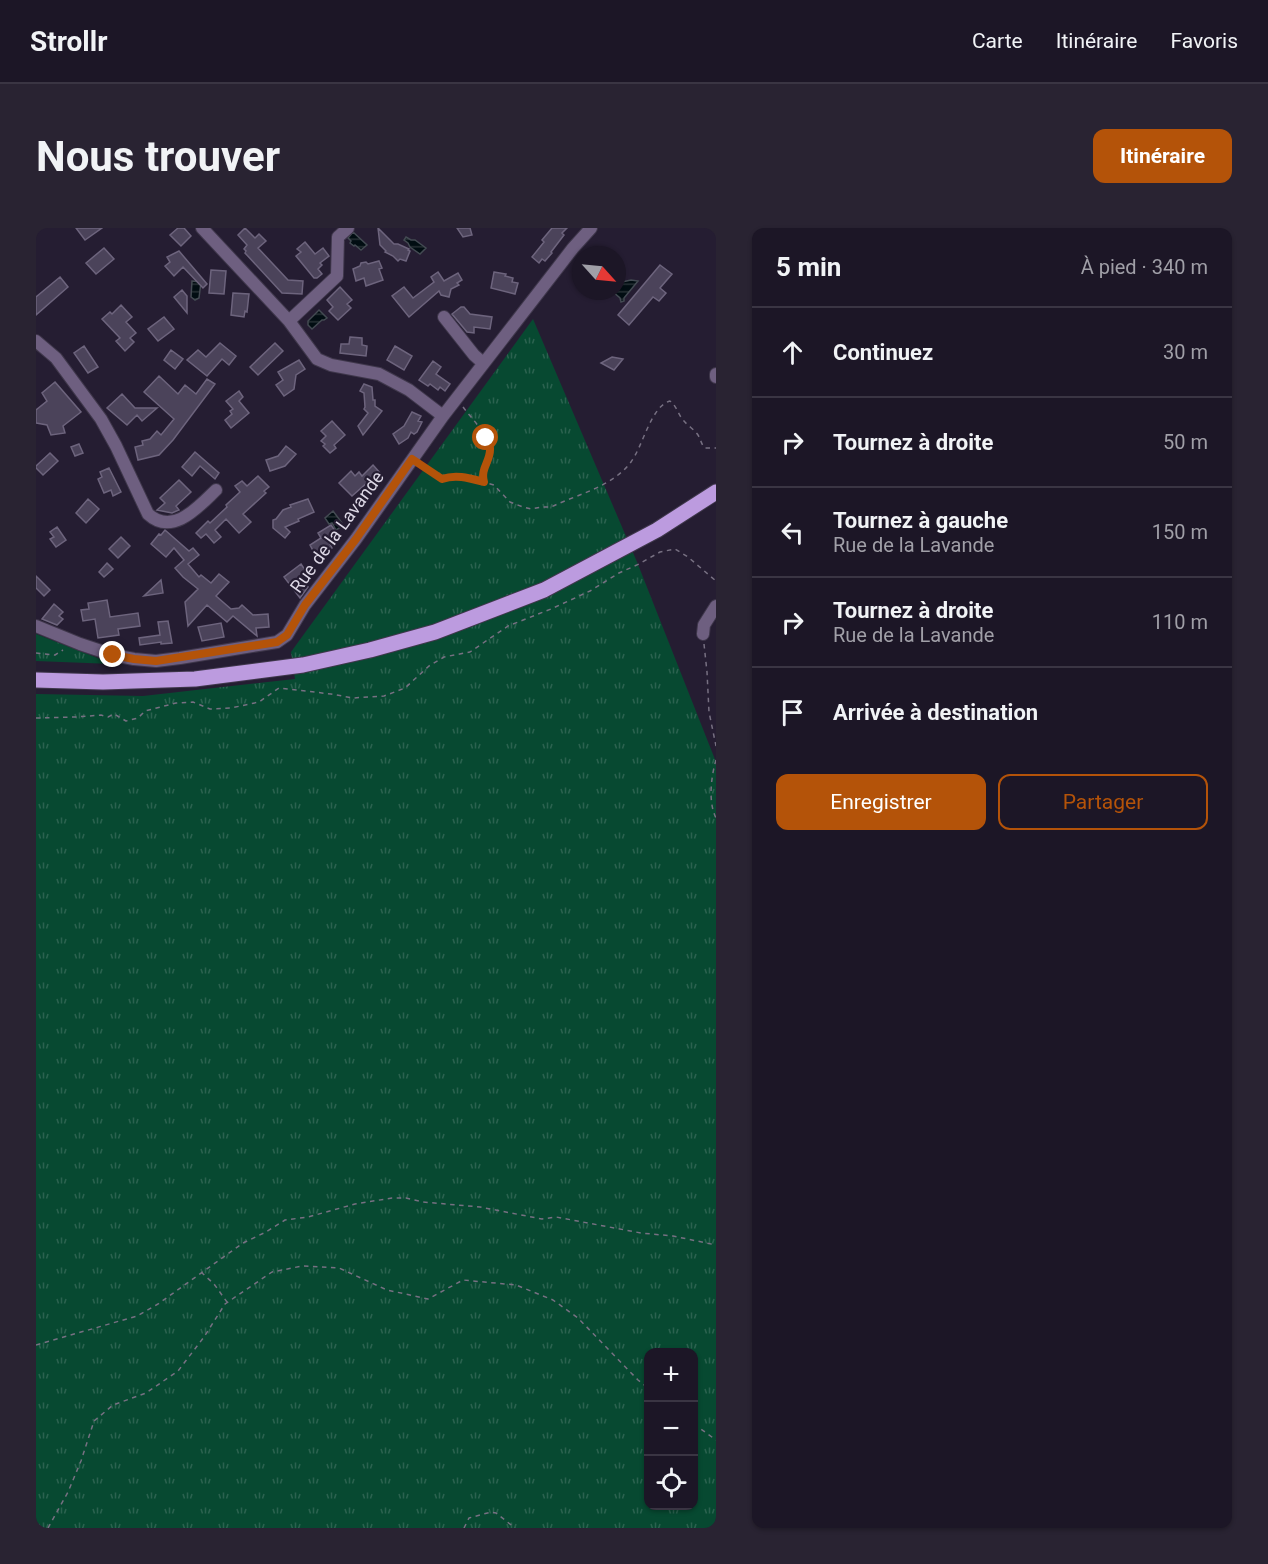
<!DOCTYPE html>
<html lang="fr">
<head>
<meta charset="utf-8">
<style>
  :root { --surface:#1c1626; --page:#292332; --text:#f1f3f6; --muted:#a09fa7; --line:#3a3543; --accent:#b45309 }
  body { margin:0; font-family:Roboto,sans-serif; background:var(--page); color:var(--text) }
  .controls { position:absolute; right:18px; bottom:18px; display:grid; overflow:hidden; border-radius:12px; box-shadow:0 2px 4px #0004 }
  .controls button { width:54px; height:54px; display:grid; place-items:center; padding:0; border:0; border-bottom:2px solid var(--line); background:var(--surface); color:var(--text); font:30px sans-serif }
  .compass { position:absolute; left:536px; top:18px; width:54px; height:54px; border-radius:50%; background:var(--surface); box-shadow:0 2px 4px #0004; rotate:117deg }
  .stop { position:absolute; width:18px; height:18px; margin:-14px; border:4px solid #b45309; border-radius:50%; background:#fff }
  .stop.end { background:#b45309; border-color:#fff; box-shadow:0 2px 6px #0008 }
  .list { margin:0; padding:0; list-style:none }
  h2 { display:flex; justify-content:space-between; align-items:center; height:78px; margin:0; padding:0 24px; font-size:26px }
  h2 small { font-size:20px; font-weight:400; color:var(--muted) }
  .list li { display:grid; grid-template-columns:39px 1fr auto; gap:18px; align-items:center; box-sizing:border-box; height:90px; padding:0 24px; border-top:2px solid var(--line) }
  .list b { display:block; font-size:22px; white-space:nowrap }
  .list p { margin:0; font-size:20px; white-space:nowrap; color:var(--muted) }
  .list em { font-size:20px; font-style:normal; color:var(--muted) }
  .actions { display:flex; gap:12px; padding:18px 24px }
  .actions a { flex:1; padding:14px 0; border:2px solid var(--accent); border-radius:12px; text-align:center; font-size:21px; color:var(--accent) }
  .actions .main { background:var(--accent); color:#fff }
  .icon { flex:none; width:33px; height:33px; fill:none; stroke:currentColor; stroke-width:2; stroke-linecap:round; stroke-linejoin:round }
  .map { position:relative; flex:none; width:680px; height:1300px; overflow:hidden; border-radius:12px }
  header { display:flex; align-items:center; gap:36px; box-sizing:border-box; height:84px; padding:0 30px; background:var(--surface); border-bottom:2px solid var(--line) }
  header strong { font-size:28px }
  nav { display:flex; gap:33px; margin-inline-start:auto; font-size:21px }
  .intro { display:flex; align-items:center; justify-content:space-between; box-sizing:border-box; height:144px; padding:0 36px }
  h1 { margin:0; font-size:42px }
  .button { padding:15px 27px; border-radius:12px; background:var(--accent); color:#fff; font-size:21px; font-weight:700 }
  main { display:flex; gap:36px; padding:0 36px }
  aside { flex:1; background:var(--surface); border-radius:12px; box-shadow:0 2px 4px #0004 }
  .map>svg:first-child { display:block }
</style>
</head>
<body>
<header>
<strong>Strollr</strong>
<nav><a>Carte</a><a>Itinéraire</a><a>Favoris</a></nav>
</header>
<div class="intro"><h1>Nous trouver</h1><a class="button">Itinéraire</a></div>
<main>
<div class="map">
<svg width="680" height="1300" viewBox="0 0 680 1300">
  <defs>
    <pattern id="grass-tufts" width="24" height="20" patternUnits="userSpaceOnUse" patternTransform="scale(1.5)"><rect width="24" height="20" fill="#074931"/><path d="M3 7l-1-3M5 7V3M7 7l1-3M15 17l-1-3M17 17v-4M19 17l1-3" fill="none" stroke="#2b624f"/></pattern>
    <pattern id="water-rules" width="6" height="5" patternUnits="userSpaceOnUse" patternTransform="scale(1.5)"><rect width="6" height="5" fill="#010d12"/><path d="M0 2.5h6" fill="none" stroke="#263034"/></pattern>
  </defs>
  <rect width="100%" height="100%" fill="#251d32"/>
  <!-- grass -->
  <path fill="url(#grass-tufts)" fill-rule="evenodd" d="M497 91 601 334 680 534V1300H0V466L107 468 259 451 255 424ZM612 1124H658V1278H612Z
    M0 406 77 436 0 433Z"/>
  <!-- water -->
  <path fill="url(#water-rules)" stroke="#434a52" stroke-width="1.5" d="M317 4 331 17 325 22 319 17 318 18 314 15 315 13 312 10Z
    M370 9 375 12H379L390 20 384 26 374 19 372 15 368 12Z
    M595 52 602 53 588 70V73L585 74 584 70 576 63H581V55L584 57 586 54Z
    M156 53 165 54 163 70 159 72 155 69Z
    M283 82 291 90 288 92H286L276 101 272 97V93Z
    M297 283 306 295 305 299 300 302 296 295 293 296 289 290Z"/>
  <!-- building -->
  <path fill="#4b435a" stroke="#6d647d" stroke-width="1.5" d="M40 0H66L49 12Z
    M142 0H148L155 8 145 18 134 7Z
    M209 0 219 10 223 6 230 13 222 20 252 52 267 53 266 66 246 65 209 25 210 23 208 21 211 17 202 7Z
    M342 0 358 16H362L373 21 372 22 374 23 370 33 364 31 362 33 357 28 349 24 350 23 344 17Z
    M421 0H434L436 7 427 9Z
    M516 0H531L526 5 528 7 515 24 516 25 509 33 506 31 503 35 496 29 508 14 506 12Z
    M269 14 279 26 287 20 293 28 284 35 286 37 282 41 286 46 281 50H278L260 28 265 24 261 21Z
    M68 20 78 31 60 46 50 35Z
    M143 23 171 56 167 60 147 39 138 48 129 38 134 34 131 29Z
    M343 33 346 40 343 41 347 52 330 58 328 50 320 53 317 41 324 38 325 35 330 34 332 36Z
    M624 37 636 46 624 60 630 65 623 73 617 69 593 97 582 87Z
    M175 42 190 43 188 66 173 65Z
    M402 44 408 53 422 45 426 52 421 55 423 57 415 61 413 69 405 67 403 63 373 89 356 68 368 59 377 70 398 54 395 49Z
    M458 44 470 46 469 48 477 50 476 54 482 55 479 66 455 60Z
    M24 49 32 59 0 87V69Z
    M304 59 316 72 311 76 315 80 302 92 293 83 297 79 291 72Z
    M146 62 151 68V85L138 69Z
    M197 65 213 66 211 84 209 83 208 89 195 87Z
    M85 77 96 89 90 94 100 105 94 110 98 114 89 123 80 113 84 110 66 91 74 84 76 86Z
    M425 79H428L434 86 456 89 454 101 438 99V105L431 104 416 86Z
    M128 89 138 101 122 113 112 101Z
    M314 109 326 110V117L331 118 330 128 304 125 305 116H313Z
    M184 115 200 128 193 137 186 131 171 148 151 132 162 122 170 129Z
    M239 115 247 123 222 147 214 139Z
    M48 118 62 139 52 145 38 125Z
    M359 118 376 128 368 142 351 132Z
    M135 122 147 131 139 141 128 132Z
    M576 129 587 131 578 142 565 135Z
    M263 132 269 141 260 147 258 161 248 168 240 157 247 152 242 144Z
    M397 133 405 139 400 146 414 156 409 163 404 159 402 162 394 156 392 158 383 152Z
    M123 148 142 166 149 157 160 166 171 151 179 156 137 212 123 227 102 232 99 219 107 217 106 213 114 211 121 203 125 207 138 191 108 164Z
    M19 154 45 184 27 198 29 205 15 207 11 197 0 195V182L11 173 6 165Z
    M328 156 336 159 337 172H339V178L346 183 327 207 322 198 332 185 328 181 329 179 328 165 324 163Z
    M203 163 207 169 203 173 213 185 195 200 189 192 196 186 194 183 197 181 190 173Z
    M86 166 99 180H121L106 193 101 187 91 197 71 180Z
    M376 184 385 188 382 193 386 194 381 204 378 206 375 204 372 210 363 216 357 206 368 198Z
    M296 193 309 207 298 217 300 220 294 225 287 218 289 216 285 213 290 208 285 203Z
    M43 216 47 225 39 228 35 219Z
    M250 218 260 226 249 238 234 243 230 232 242 228Z
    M159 224 183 245 179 251 164 238 156 248 146 239Z
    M14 225 22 233 7 247 0 240V238Z
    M337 237 345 246 335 256 332 254 316 268 303 255 315 243 319 248 323 244 326 248Z
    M73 240 85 264 77 268 75 262 68 265 62 251 66 249 64 244Z
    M222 248 233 259 228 263 230 265 207 286 215 294 203 305 190 291 179 302 185 309 178 315 170 306 165 310 160 305 172 293 174 295 191 279 190 277 204 264 199 258 206 253 211 258Z
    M143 252 155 264 140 278 143 282 136 285 121 282 129 275 124 270Z
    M52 271 63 281 50 295 40 285Z
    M272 271 278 284 262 291 263 293 249 299 254 304 249 310 237 300V292L240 291 247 282 255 279 254 277Z
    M295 297 304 310 294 316 296 320 281 330 274 317 285 310 282 305Z
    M21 299 30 312 20 319 14 311 18 309 14 304Z
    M129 302 153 323 157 320 163 327 152 336 163 349 165 347 175 355 183 346 193 354 180 368 195 381 203 380 206 377 217 387 232 386 233 399 220 400 221 408 197 388 191 394 171 377 152 398 149 374 162 361 147 349 139 340 148 332 138 320 130 329 115 316 123 306 125 307Z
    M85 309 94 318 82 330 73 321Z
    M71 335 77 341 68 349 63 344Z
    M265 336 273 348 265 354 272 359 264 370 248 349Z
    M0 348 14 362 8 368 0 360Z
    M125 352 127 365 108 368Z
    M71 372 74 389 102 385 104 398 82 401 83 407 62 410 59 391 47 393 45 382 53 381 52 375Z
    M18 376 27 384 23 388 27 391 21 397 6 391Z
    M132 393 136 415 125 416V414L104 417 103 410 124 407 122 394Z
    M185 395 188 409 166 413 162 399Z"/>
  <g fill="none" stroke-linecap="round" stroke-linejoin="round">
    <defs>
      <path id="minor" d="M166 0 253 93 281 131 295 137 343 146 373 162 407 188
        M408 89 438 127 447 135
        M253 93 301 48 302 9 312 0
        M0 113 20 130 65 191 80 218 112 286C137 309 163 278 180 262
        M680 146V149
        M0 398 44 416 77 427 98 431 120 433 144 430 241 414 251 407 269 377 320 311 407 188 537 20 555 0
        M667 406 668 397 680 378"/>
      <path id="major" d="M0 452 67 454 159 451 267 437 334 422 399 404 508 362 621 302 680 264"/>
    </defs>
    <!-- minor casing -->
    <use href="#minor" stroke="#3f374b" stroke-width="14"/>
    <!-- major casing -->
    <use href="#major" stroke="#3f374b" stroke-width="17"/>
    <!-- path -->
    <path stroke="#777082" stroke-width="1.5" stroke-dasharray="4.5 4.5" stroke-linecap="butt" d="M427 179C435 190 456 210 453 225 451 236 444 242 447 254
      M387 238 406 251 409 249H428L458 257 474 274 487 279 495 281 506 279H515C542 266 576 259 595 234 607 218 615 178 634 173 641 178 642 187 648 193 652 198 659 202 662 207 665 212 665 216 669 220H680
      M668 416 671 444 673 484 680 518
      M0 425 19 427 27 422
      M0 490 40 489 65 487 72 489 78 486 90 493 102 490 109 483 140 475 157 474 174 481 195 480 223 474 243 460 295 466 317 470 348 468 369 460 393 438 408 429 434 424 472 398 515 381 554 363 583 345 603 336 624 324 639 321 652 329 680 353
      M680 532C675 549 672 574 680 590
      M165 1044 178 1056 191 1074
      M0 1117 101 1088 122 1076 207 1015 230 1004 249 992 272 989 319 976 356 970H370L387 974 444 979 506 991 520 989 605 1005 637 1008 680 1017
      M658 1196 680 1212
      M12 1300 32 1264 45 1233 58 1193 77 1177 110 1165 142 1143 168 1109 189 1076 236 1044 266 1038 303 1040 351 1062 392 1071 427 1052 480 1057 517 1072 542 1090 602 1152 612 1160
      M428 1300 433 1290 455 1284 460 1285 479 1300"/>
    <!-- minor -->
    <use href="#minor" stroke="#6e5f80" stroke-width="12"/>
    <!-- major -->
    <use href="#major" stroke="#bc9bdf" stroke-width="15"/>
  </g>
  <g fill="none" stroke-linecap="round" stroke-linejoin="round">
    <!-- route -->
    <path stroke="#b45309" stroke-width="8" d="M77 427 98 431 120 433 241 414 251 407 269 377 320 311 376 231 406 251C420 246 433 250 448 254 444 240 455 233 454 220 453 217 452 214 450 210"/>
  </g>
  <g text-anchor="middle" stroke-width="4.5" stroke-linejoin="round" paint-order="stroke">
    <!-- street labels -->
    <g font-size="18" fill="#ddd8e6" stroke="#251d32">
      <text transform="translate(301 304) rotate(-54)" y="6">Rue de la Lavande</text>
    </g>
  </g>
</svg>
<div class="controls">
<button>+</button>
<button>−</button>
<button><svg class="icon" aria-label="locate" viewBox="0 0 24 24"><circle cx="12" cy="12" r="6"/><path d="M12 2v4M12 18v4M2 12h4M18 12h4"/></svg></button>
</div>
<svg class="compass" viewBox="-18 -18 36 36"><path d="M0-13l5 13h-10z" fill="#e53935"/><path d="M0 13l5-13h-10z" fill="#a09fa7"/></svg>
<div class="stop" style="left:450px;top:210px"></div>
<div class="stop end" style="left:77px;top:427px"></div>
</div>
<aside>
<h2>5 min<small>À pied · 340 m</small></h2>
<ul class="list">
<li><svg class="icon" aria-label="ahead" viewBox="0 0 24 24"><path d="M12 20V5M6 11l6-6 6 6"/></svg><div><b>Continuez</b></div><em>30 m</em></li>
<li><svg class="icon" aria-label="right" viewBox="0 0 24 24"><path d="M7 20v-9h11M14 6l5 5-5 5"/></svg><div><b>Tournez à droite</b></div><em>50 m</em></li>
<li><svg class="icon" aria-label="left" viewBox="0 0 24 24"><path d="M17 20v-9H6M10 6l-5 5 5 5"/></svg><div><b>Tournez à gauche</b><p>Rue de la Lavande</p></div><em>150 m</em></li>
<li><svg class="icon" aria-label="right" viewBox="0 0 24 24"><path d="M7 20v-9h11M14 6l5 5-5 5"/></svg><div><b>Tournez à droite</b><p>Rue de la Lavande</p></div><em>110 m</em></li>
<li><svg class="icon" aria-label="arrive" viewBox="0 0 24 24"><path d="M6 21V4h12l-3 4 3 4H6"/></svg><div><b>Arrivée à destination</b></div></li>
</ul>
<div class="actions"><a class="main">Enregistrer</a><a>Partager</a></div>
</aside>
</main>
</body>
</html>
